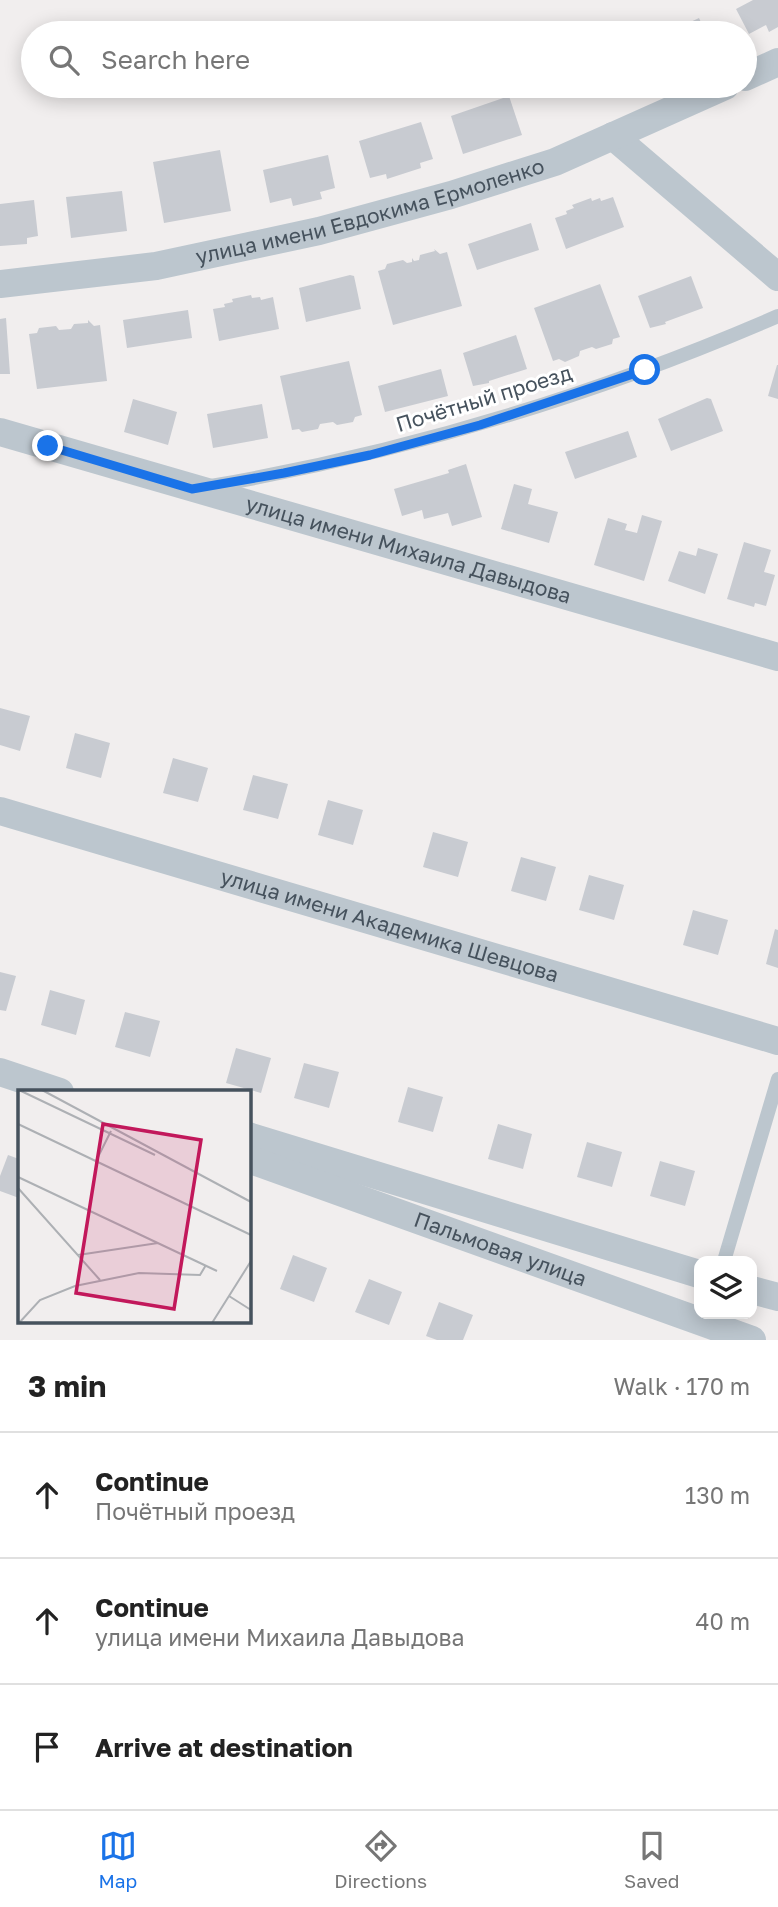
<!DOCTYPE html>
<html lang="en">
<head>
<meta charset="utf-8">
<style>
  :root { --surface:#fff; --page:#f6f6f6; --text:#222; --muted:#767676; --line:#e0e0e0; --accent:#1a73e8 }
  body { margin:0; font-family:"Golos Text",sans-serif; background:var(--page); color:var(--text) }
  .controls { position:absolute; right:21px; bottom:21px; display:grid; overflow:hidden; border-radius:14px; box-shadow:0 4px 18px #0003 }
  .controls button { width:63px; height:63px; display:grid; place-items:center; padding:0; border:0; border-bottom:2px solid var(--line); background:var(--surface); color:var(--text); font:35px sans-serif }
  .stop { position:absolute; width:21px; height:21px; margin:-16px; border:5px solid #1a73e8; border-radius:50%; background:#fff }
  .stop.end { background:#1a73e8; border-color:#fff; box-shadow:0 2px 7px #0008 }
  .list { margin:0; padding:0; list-style:none }
  h2 { display:flex; justify-content:space-between; align-items:center; height:91px; margin:0; padding:0 28px; font-size:30px }
  h2 small { font-size:23px; font-weight:400; color:var(--muted) }
  .list li { display:grid; grid-template-columns:46px 1fr auto; gap:21px; align-items:center; box-sizing:border-box; height:126px; padding:0 28px; border-top:2px solid var(--line) }
  .list b { display:block; font-size:26px; white-space:nowrap }
  .list p { margin:0; font-size:23px; white-space:nowrap; color:var(--muted) }
  .list em { font-size:23px; font-style:normal; color:var(--muted) }
  .icon { flex:none; width:38px; height:38px; fill:none; stroke:currentColor; stroke-width:2; stroke-linecap:round; stroke-linejoin:round }
  .map { position:relative; flex:none; width:778px; height:1340px; overflow:hidden }
  .search { position:absolute; background:var(--surface); box-shadow:0 4px 18px #0003; left:21px; right:21px; top:21px; height:77px; display:flex; align-items:center; gap:18px; box-sizing:border-box; padding:0 24px; border-radius:38px; color:var(--muted); font-size:26px }
  .sheet { height:469px; background:var(--surface) }
  nav { display:flex; justify-content:space-around; align-items:center; box-sizing:border-box; height:98px; border-top:2px solid var(--line); background:var(--surface); font-size:19px; color:var(--muted) }
  nav a { display:grid; justify-items:center; gap:4px }
  nav .on { color:var(--accent) }
  .map>svg:first-child { display:block }
</style>
</head>
<body>
<div class="map">
<svg width="778" height="1340" viewBox="0 0 778 1340">
  <rect width="100%" height="100%" fill="#f1eeee"/>
  <!-- building -->
  <path fill="#c8cbd1" d="M753 0H778V27L769 32 766 25 749 34 736 9Z
    M699 18 706 33H667Z
    M509 96 522 135 463 154 451 116Z
    M421 122 433 159 420 163 421 168 387 179 386 174 370 178 359 141Z
    M220 150 231 211 164 223 153 162Z
    M328 155 335 188 320 192 322 199 293 206 291 198 270 203 263 170Z
    M122 191 127 231 71 238 66 197Z
    M613 197 624 227 566 249 555 218 567 214 566 211 574 208 572 205 591 198 592 201 600 198 601 201Z
    M34 200 38 236 27 238V244L0 246V204Z
    M531 223 539 250 477 270 468 244Z
    M434 249 440 254 447 252 462 306 393 325 378 271 385 269 387 264 403 260 407 263 412 262V258L414 261 419 260 420 255 435 251Z
    M350 275 354 276 361 309 306 322 299 288Z
    M691 276 703 308 665 322 666 324 650 328 638 296Z
    M600 284 620 337 613 339 612 344 596 349 592 347 580 351 579 356 565 362 559 359 553 361 534 308Z
    M251 295 252 298 260 297 261 300 273 297 279 329 219 341 213 309 225 307 224 304 233 302 232 299Z
    M188 310 192 338 127 348 123 320Z
    M6 318 10 374H0V319Z
    M88 320 94 326 100 325 107 381 37 389 29 334 37 333 39 328 56 326 59 330 71 329 74 324 88 323Z
    M516 335 527 369 489 381V383L473 386 463 353Z
    M349 361 362 415 355 417 353 422 337 425 333 422 320 424 318 429 302 432 299 429 292 430 280 376Z
    M777 365H778V399L768 396Z
    M441 369 448 396 385 412 378 386Z
    M707 398 711 399 723 431 671 451 658 419Z
    M133 399 177 412 168 445 124 432Z
    M262 404 268 438 213 448 207 414Z
    M628 431 637 457 575 479 565 452Z
    M466 464 482 517 452 526 448 513 424 519 422 510 402 516 394 489 449 473 448 470Z
    M514 484 532 489 528 504 558 512 549 543 501 529Z
    M642 515 662 521 644 581 594 565 608 518 627 524 625 530 637 533Z
    M744 542 771 550 764 572 775 575 766 606 755 603 754 607 727 599Z
    M698 548 718 554 705 594 668 581 679 551 696 556Z
    M0 708 30 716 20 751 0 745Z
    M75 733 110 743 101 778 66 768Z
    M173 758 208 768 198 802 163 793Z
    M253 775 288 784 278 819 243 810Z
    M328 800 363 810 353 845 318 835Z
    M433 832 468 842 458 877 423 867Z
    M521 857 556 867 546 901 511 891Z
    M589 875 624 885 614 920 579 910Z
    M693 910 728 920 718 955 683 945Z
    M775 929 778 930V968L766 964Z
    M0 972 16 976 6 1011 0 1010Z
    M50 990 85 1000 76 1035 41 1025Z
    M125 1012 160 1021 150 1057 115 1047Z
    M236 1048 271 1058 261 1093 226 1083Z
    M304 1063 339 1072 329 1108 294 1098Z
    M408 1087 443 1097 433 1132 398 1122Z
    M498 1124 532 1134 523 1169 488 1159Z
    M587 1142 622 1152 612 1187 577 1177Z
    M8 1155 19 1159V1198L0 1191V1176Z
    M660 1161 695 1171 685 1206 650 1196Z
    M293 1255 327 1268 314 1302 280 1289Z
    M369 1279 402 1292 389 1325 355 1312Z
    M439 1302 473 1315 463 1340H437L426 1336Z"/>
  <g fill="none" stroke-linecap="round" stroke-linejoin="round">
    <!-- service -->
    <path stroke="#bcc6ce" stroke-width="14" d="M211 486C407 452 596 395 778 316
      M724 1261 778 1079"/>
    <!-- minor -->
    <g stroke="#bcc6ce" stroke-width="28">
      <path d="M745 77 778 62"/>
      <path d="M613 136 778 277"/>
      <path id="s1" d="M0 284 156 266 319 231 451 195 555 162 725 86"/>
      <path id="s2" d="M0 432 778 657"/>
      <path id="s3" d="M0 811 778 1041"/>
      <path d="M0 1072 60 1092"/>
      <path d="M248 1136 699 1274"/>
      <path id="s4" d="M248 1159 752 1340"/>
      <path d="M752 1290 778 1297"/>
    </g>
  </g>
  <g fill="none" stroke-linecap="round" stroke-linejoin="round">
    <!-- route -->
    <path stroke="#1a73e8" stroke-width="9" d="M48 446 192 489 284 473 370 455 480 425 645 370"/>
  </g>
  <g text-anchor="middle" stroke-width="6" stroke-linejoin="round" paint-order="stroke">
    <!-- street labels -->
    <g font-size="21" fill="#46525d" stroke="#fff">
      <text dy="7" stroke="none"><textPath href="#s1" startOffset="378">улица имени Евдокима Ермоленко</textPath></text>
      <text transform="translate(484 399) rotate(-17)" y="7">Почётный проезд</text>
      <text dy="7" stroke="none"><textPath href="#s2" startOffset="425">улица имени Михаила Давыдова</textPath></text>
      <text dy="7" stroke="none"><textPath href="#s3" startOffset="406">улица имени Академика Шевцова</textPath></text>
      <text dy="7" stroke="none"><textPath href="#s4" startOffset="268">Пальмовая улица</textPath></text>
    </g>
  </g>
  <!-- overview -->
  <g transform="translate(18 1090)">
    <rect width="233" height="233" fill="#f1eeee"/>
    <path fill="none" stroke="#adb0b4" stroke-width="2" d="M1 0 137 65M24 0 233 112M0 34 233 145M78 71 93 41M0 87 199 181M0 98 82 190M60 165 140 153M211 206 233 220M1 233 22 210 57 196 121 183 182 185 188 175M194 233 233 171"/>
    <path fill="#c2185b" fill-opacity="0.15" stroke="#c2185b" stroke-width="3.5" d="M85 34 183 50 156 219 58 203Z"/>
    <rect width="233" height="233" fill="none" stroke="#46525d" stroke-width="3.5"/>
  </g>
</svg>
<div class="controls">
<button><svg class="icon" aria-label="layers" viewBox="0 0 24 24"><path d="M12 4l9 5-9 5-9-5zM3 14l9 5 9-5"/></svg></button>
</div>
<div class="stop" style="left:645px;top:370px"></div>
<div class="stop end" style="left:48px;top:446px"></div>
<div class="search"><svg class="icon" aria-label="search" viewBox="0 0 24 24"><circle cx="10" cy="10" r="6"/><path d="M15 15l6 6"/></svg>Search here</div>
</div>
<section class="sheet">
<h2>3 min<small>Walk · 170 m</small></h2>
<ul class="list">
<li><svg class="icon" aria-label="ahead" viewBox="0 0 24 24"><path d="M12 20V5M6 11l6-6 6 6"/></svg><div><b>Continue</b><p>Почётный проезд</p></div><em>130 m</em></li>
<li><svg class="icon" aria-label="ahead" viewBox="0 0 24 24"><path d="M12 20V5M6 11l6-6 6 6"/></svg><div><b>Continue</b><p>улица имени Михаила Давыдова</p></div><em>40 m</em></li>
<li><svg class="icon" aria-label="arrive" viewBox="0 0 24 24"><path d="M6 21V4h12l-3 4 3 4H6"/></svg><div><b>Arrive at destination</b></div></li>
</ul>
</section>
<nav>
<a class="on"><svg class="icon" aria-label="map" viewBox="0 0 24 24"><path d="M3 6l6-2 6 2 6-2v14l-6 2-6-2-6 2zM9 4v14M15 6v14"/></svg>Map</a>
<a><svg class="icon" aria-label="directions" viewBox="0 0 24 24"><path d="M12 3l9 9-9 9-9-9zM9 14v-3h6M13 9l2 2-2 2"/></svg>Directions</a>
<a><svg class="icon" aria-label="saved" viewBox="0 0 24 24"><path d="M7 4h10v16l-5-4-5 4z"/></svg>Saved</a>
</nav>
</body>
</html>
